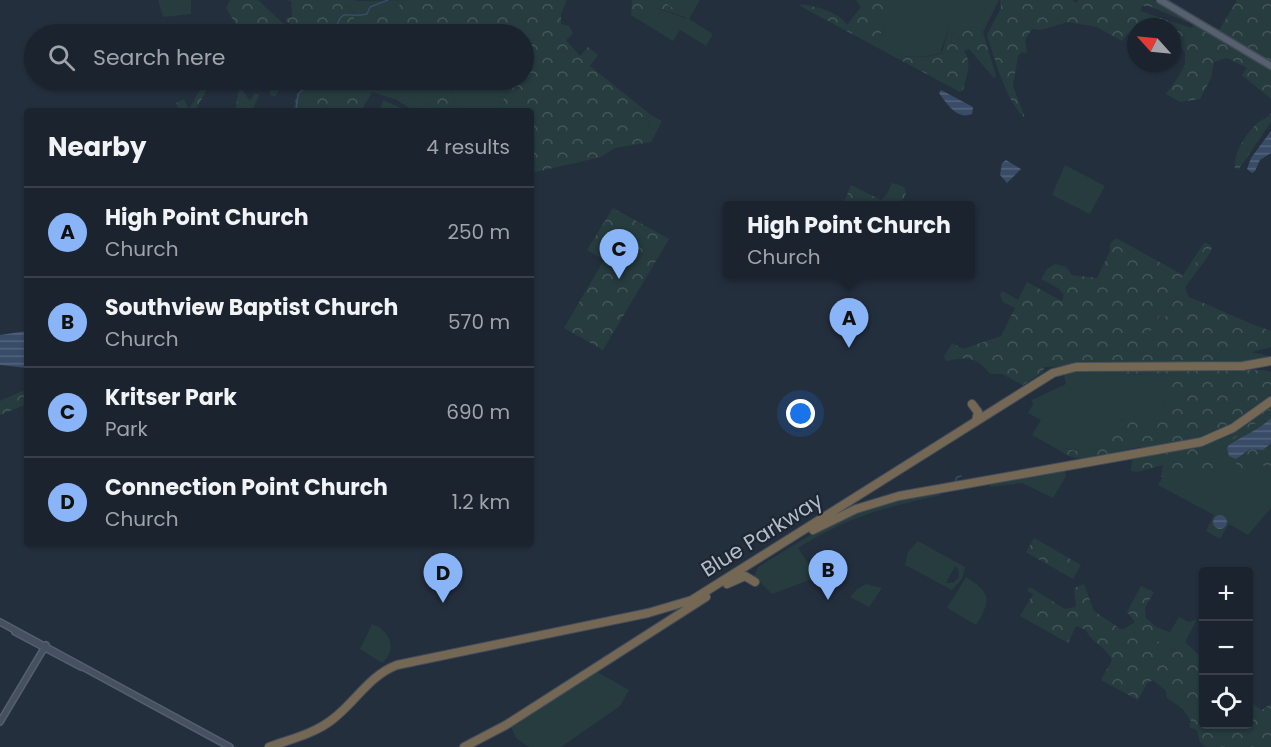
<!DOCTYPE html>
<html lang="en">
<head>
<meta charset="utf-8">
<style>
  :root { --surface:#1b232e; --page:#242b36; --text:#f1f3f6; --muted:#a0a4aa; --line:#39404a; --accent:#8ab4f8 }
  body { margin:0; font-family:Poppins,sans-serif; background:var(--page); color:var(--text) }
  .controls { position:absolute; right:18px; bottom:18px; display:grid; overflow:hidden; border-radius:6px; box-shadow:0 2px 4px #0004 }
  .controls button { width:54px; height:54px; display:grid; place-items:center; padding:0; border:0; border-bottom:2px solid var(--line); background:var(--surface); color:var(--text); font:30px sans-serif }
  .compass { position:absolute; left:1127px; top:18px; width:54px; height:54px; border-radius:50%; background:var(--surface); box-shadow:0 2px 4px #0004; rotate:297deg }
  .you { position:absolute; left:801px; top:414px; width:21px; height:21px; margin:-15px; border:4px solid #fff; border-radius:50%; background:#1a73e8; box-shadow:0 0 0 9px #1a73e833 }
  .badge { display:grid; place-items:center; width:39px; height:39px; border-radius:50%; background:var(--accent); color:#111; font-size:20px; font-weight:700 }
  .pin { position:absolute; translate:-50% -50px; filter:drop-shadow(0 2px 3px #0008) }
  .pin::after { content:''; position:absolute; top:32px; width:21px; height:18px; background:inherit; clip-path:polygon(0 0,100% 0,50% 100%) }
  .popup { position:absolute; left:723px; top:201px; width:252px; height:78px; box-sizing:border-box; display:grid; place-content:center; border-radius:6px; background:var(--surface); filter:drop-shadow(0 2px 4px #0005); font-size:20px; white-space:nowrap; color:var(--muted) }
  .popup b { font-size:22px; color:var(--text) }
  .popup::after { content:''; position:absolute; left:50%; top:100%; margin-left:-12px; border:12px solid transparent; border-top-color:var(--surface) }
  .list { margin:0; padding:0; list-style:none }
  h2 { display:flex; justify-content:space-between; align-items:center; height:78px; margin:0; padding:0 24px; font-size:26px }
  h2 small { font-size:20px; font-weight:400; color:var(--muted) }
  .list li { display:grid; grid-template-columns:39px 1fr auto; gap:18px; align-items:center; box-sizing:border-box; height:90px; padding:0 24px; border-top:2px solid var(--line) }
  .list b { display:block; font-size:22px; white-space:nowrap }
  .list p { margin:0; font-size:20px; white-space:nowrap; color:var(--muted) }
  .list em { font-size:20px; font-style:normal; color:var(--muted) }
  .icon { flex:none; width:33px; height:33px; fill:none; stroke:currentColor; stroke-width:2; stroke-linecap:round; stroke-linejoin:round }
  .map { position:relative; flex:none; width:1271px; height:747px; overflow:hidden }
  .search { position:absolute; background:var(--surface); box-shadow:0 2px 4px #0004; left:24px; top:24px; width:510px; height:66px; display:flex; align-items:center; gap:15px; box-sizing:border-box; padding:0 21px; border-radius:33px; color:var(--muted); font-size:22px }
  .panel { position:absolute; background:var(--surface); box-shadow:0 2px 4px #0004; left:24px; top:108px; width:510px; height:438px; border-radius:6px }
  .map>svg:first-child { display:block }
</style>
</head>
<body>
<div class="map">
<svg width="1271" height="747" viewBox="0 0 1271 747">
  <defs>
    <pattern id="forest-crowns" width="20" height="18" patternUnits="userSpaceOnUse" patternTransform="scale(1.5)"><rect width="20" height="18" fill="#263c3f"/><path d="M2 6a3 3 0 1 1 6 0M12 15a3 3 0 1 1 6 0" fill="none" stroke="#435659"/></pattern>
    <pattern id="water-rules" width="6" height="5" patternUnits="userSpaceOnUse" patternTransform="scale(1.5)"><rect width="6" height="5" fill="#394c67"/><path d="M0 2.5h6" fill="none" stroke="#53647b"/></pattern>
  </defs>
  <rect width="100%" height="100%" fill="#242f3e"/>
  <!-- green -->
  <path fill="#263c3f" fill-rule="evenodd" d="M158 0H191V14L163 17Z
    M354 0 359 1 405 0 391 12 377 16 371 33 340 34 352 22 355 15 348 5Z
    M661 0H700L689 19 713 34 706 46 680 30 673 41 639 20 644 12 654 7 687 19Z
    M903 0H999L983 32 966 29 954 44 951 41 952 33 955 32 950 25 941 50 943 52C922 60 890 60 878 39L892 11Z
    M455 80H511L499 111H459L451 94Z
    M408 94 441 111H414L395 99Z
    M383 100 408 111H379Z
    M651 115 662 121 653 139 646 131 649 124 647 118Z
    M1065 165 1105 186 1090 214 1052 195Z
    M1204 243H1207L1139 363 1124 364Z
    M1222 348C1232 349 1267 353 1271 358L1255 363 1213 364Z
    M1073 369H1112V374L1170 375 1174 392 1152 420 1131 422 1121 419 1112 442C1095 450 1082 454 1065 448L1062 452 1032 435 1041 420 1028 413 1033 404 1032 400 1066 384 1063 372Z
    M1271 403V508L1248 535 1229 524 1220 539 1206 531 1214 515 1158 485 1177 451 1194 447Z
    M1061 471H1065L1066 476 1053 498 1022 483 990 487V483Z
    M939 492 941 495C883 508 850 516 798 548L817 577 772 594 754 576 758 567 828 524 882 503Z
    M918 541 965 567 962 579 952 590 905 565 908 552ZM955 566 958 569 959 577 953 583H946Z
    M966 577C992 593 991 601 976 625L947 608Z
    M866 584 882 588 869 607 850 597 857 589Z
    M1179 617 1189 622 1174 651 1151 637 1156 627 1170 632Z
    M372 624C390 630 398 650 382 663L360 649Z
    M597 672 629 690 620 706 561 747H529L516 738 510 725 591 673Z"/>
  <!-- forest -->
  <path fill="url(#forest-crowns)" d="M230 0H258L294 34H233L237 26 226 8Z
    M286 0H354L348 6 355 15 352 23 340 34H304L286 21V18L292 17 291 1Z
    M405 0H567L561 14V24L569 26 573 33 566 40 580 56 588 47 598 55 590 66 651 115 647 118 649 124 646 131 653 139 651 142 615 148 601 157 531 173V111L528 109 527 111H499L511 80H524V34H366L371 33 377 16 391 12Z
    M632 0H661L688 18 654 7 644 12 639 20 631 15Z
    M856 0H903L892 11 878 39C890 60 922 60 942 53L950 25 955 24 957 28 952 34 951 41 954 44 966 29 972 26 983 32 996 76 994 78 969 49 964 51C973 63 966 76 963 90L960 92 800 6 801 4C815 6 841 13 847 25L861 7Z
    M1000 0H1072L1077 3 1078 0H1153L1189 20 1187 22 1149 6H1142L1140 11 1191 28 1194 25 1271 70V99L1242 75 1247 68 1227 58 1214 62 1211 78 1200 99 1180 102 1166 94 1179 76 1185 64V53L1179 46 1172 44V27H1136V35L1128 33 1122 41 1097 27 1068 22 1040 30 1032 29 1025 40 1027 53 1022 52 1018 56 1013 86 1025 118C1006 101 995 60 987 35L1001 8Z
    M1237 0H1271V62L1218 32Z
    M200 80 215 81 211 82 195 111H179L176 103 184 99 189 109 200 90Z
    M264 80H455L451 94 459 111H441L408 94 395 99 372 92 361 111H332L326 107 317 111H293L295 101 303 89 280 88 275 97 271 95 269 90 259 86Z
    M242 89 250 101 255 93 259 95 252 111H240L236 108 238 91Z
    M1271 113V122L1239 169 1235 168C1233 153 1248 130 1260 121 1265 118 1267 119 1271 113Z
    M892 183 904 187 906 193 902 202 903 205H843L851 185 881 200 887 194Z
    M613 208 669 239 603 350 564 328 604 260 587 250Z
    M1116 238 1183 275 1134 360H1126L1124 364 1044 367 1043 372 1023 385 1002 374H990C976 356 967 357 946 361L944 357 952 343 963 349 1001 336 1015 308 1003 302 1000 295 1002 291 1018 300 1027 282 1062 301 1064 295 1058 288 1041 279 1047 269 1055 264 1066 267 1072 275 1097 278 1110 251V244Z
    M1207 243 1212 247C1210 257 1192 276 1185 288L1189 297C1217 308 1242 321 1271 331V347L1247 353 1222 348 1213 363H1139Z
    M1112 369 1264 370 1271 372V395C1236 428 1195 440 1148 450L1141 447C1120 449 1078 467 1062 452L1064 448C1082 454 1095 450 1111 442L1108 430 1112 421C1124 418 1138 421 1152 420L1174 392 1168 386 1170 375 1112 374Z
    M27 389V404L0 415V401Z
    M1270 408 1269 414 1223 446 1201 454 1228 460 1223 474 1193 471 1161 477 1163 465 1137 472 1131 471 1132 458 1225 438Z
    M1271 443V470L1262 465 1250 469 1248 476 1237 473 1236 459 1250 449 1268 447Z
    M1034 538 1081 565 1073 579 1026 552Z
    M1084 584 1094 611 1122 630 1135 622 1127 612 1141 586 1154 592 1145 607 1146 618 1156 627 1151 637 1174 651 1189 622 1197 619 1185 642 1203 659 1204 724H1248L1249 701 1262 710 1271 704V747H1206L1200 742 1197 730 1189 727 1191 721 1182 708 1168 699 1166 691 1153 680 1147 683 1138 700 1101 680 1112 660C1106 646 1092 644 1086 630L1076 626 1068 643 1020 616 1033 594 1027 591 1030 587 1065 609 1076 607 1074 588Z"/>
  <!-- water -->
  <path fill="url(#water-rules)" d="M941 90 973 107 972 114C957 120 947 104 939 93Z
    M1271 131V153L1260 160 1255 171 1252 173 1247 169 1251 158Z
    M1006 160 1021 169 1007 183 1000 175 1002 163Z
    M27 331V368L0 365V335Z
    M1271 418V443L1263 450 1250 449 1236 459 1229 456 1227 448 1229 445C1244 435 1259 430 1271 418Z
    M1213 522a7 7 0 1 1 14 0a7 7 0 1 1-14 0Z"/>
  <g fill="none" stroke-linecap="round" stroke-linejoin="round">
    <!-- stream -->
    <path stroke="#394c67" stroke-width="1.5" d="M334 34C343 3 345 20 367 14L370 7 388 0
      M296 111 298 94 305 88 309 80
      M955 482 957 477 961 476"/>
    <defs>
      <path id="secondary" d="M0 622 230 747
        M15 632 81 667
        M0 722 46 645"/>
      <path id="primary" d="M1160 0 1271 66"/>
      <path id="highway" d="M972 404 978 412 976 421
        M813 530 856 509 899 496 1201 442 1233 428 1271 401
        M727 584 745 576 755 582
        M269 747C291 739 314 734 333 719 356 701 370 675 397 665L648 613 692 600 1053 373 1076 367 1243 366 1271 361
        M464 747 506 725 706 597"/>
    </defs>
    <!-- secondary casing -->
    <use href="#secondary" stroke="#565f6c" stroke-width="8"/>
    <!-- primary casing -->
    <use href="#primary" stroke="#414a57" stroke-width="9"/>
    <!-- highway casing -->
    <use href="#highway" stroke="#434c59" stroke-width="10"/>
    <!-- secondary -->
    <use href="#secondary" stroke="#465061" stroke-width="5"/>
    <!-- primary -->
    <use href="#primary" stroke="#56606e" stroke-width="6"/>
    <!-- highway -->
    <use href="#highway" stroke="#746855" stroke-width="8"/>
  </g>
  <g text-anchor="middle" stroke-width="4.5" stroke-linejoin="round" paint-order="stroke">
    <!-- street labels -->
    <g font-size="21" fill="#b4bcc9" stroke="#1d2633">
      <text transform="translate(762 535) rotate(-32)" y="7">Blue Parkway</text>
    </g>
  </g>
</svg>
<div class="controls">
<button>+</button>
<button>−</button>
<button><svg class="icon" aria-label="locate" viewBox="0 0 24 24"><circle cx="12" cy="12" r="6"/><path d="M12 2v4M12 18v4M2 12h4M18 12h4"/></svg></button>
</div>
<svg class="compass" viewBox="-18 -18 36 36"><path d="M0-13l5 13h-10z" fill="#e53935"/><path d="M0 13l5-13h-10z" fill="#a0a4aa"/></svg>
<div class="you"></div>
<div class="pin badge" style="left:849px;top:348px">A</div>
<div class="popup"><b>High Point Church</b>Church</div>
<div class="pin badge" style="left:828px;top:600px">B</div>
<div class="pin badge" style="left:619px;top:279px">C</div>
<div class="pin badge" style="left:443px;top:603px">D</div>
<div class="search"><svg class="icon" aria-label="search" viewBox="0 0 24 24"><circle cx="10" cy="10" r="6"/><path d="M15 15l6 6"/></svg>Search here</div>
<section class="panel">
<h2>Nearby<small>4 results</small></h2>
<ul class="list">
<li><span class="badge">A</span><div><b>High Point Church</b><p>Church</p></div><em>250 m</em></li>
<li><span class="badge">B</span><div><b>Southview Baptist Church</b><p>Church</p></div><em>570 m</em></li>
<li><span class="badge">C</span><div><b>Kritser Park</b><p>Park</p></div><em>690 m</em></li>
<li><span class="badge">D</span><div><b>Connection Point Church</b><p>Church</p></div><em>1.2 km</em></li>
</ul>
</section>
</div>
</body>
</html>
